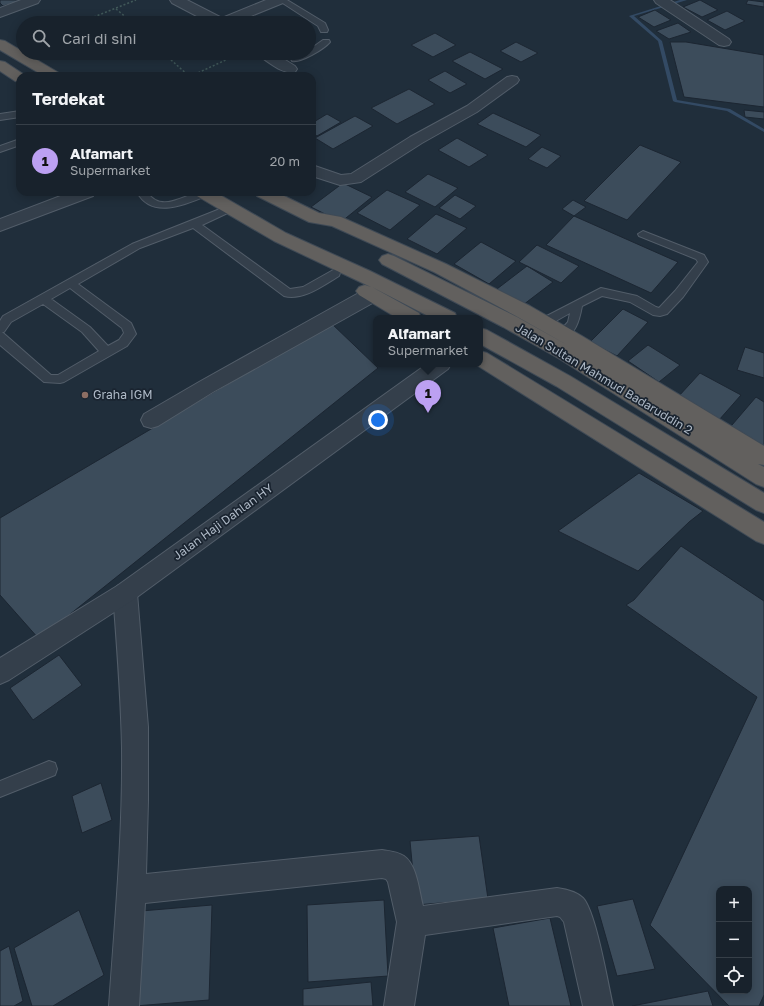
<!DOCTYPE html>
<html lang="id">
<head>
<meta charset="utf-8">
<style>
  :root { --surface:#18222c; --page:#252f38; --text:#f1f3f6; --muted:#9fa4a9; --line:#363f48; --accent:#bca0f2 }
  body { margin:0; font-family:"Golos Text",sans-serif; background:var(--page); color:var(--text) }
  .controls { position:absolute; right:12px; bottom:12px; display:grid; overflow:hidden; border-radius:8px; box-shadow:0 2px 10px #0003 }
  .controls button { width:36px; height:36px; display:grid; place-items:center; padding:0; border:0; border-bottom:1px solid var(--line); background:var(--surface); color:var(--text); font:20px sans-serif }
  .you { position:absolute; left:378px; top:420px; width:14px; height:14px; margin:-10px; border:3px solid #fff; border-radius:50%; background:#1a73e8; box-shadow:0 0 0 6px #1a73e833 }
  .badge { display:grid; place-items:center; width:26px; height:26px; border-radius:50%; background:var(--accent); color:#111; font-size:13px; font-weight:700 }
  .pin { position:absolute; translate:-50% -33px; filter:drop-shadow(0 1px 2px #0008) }
  .pin::after { content:''; position:absolute; top:21px; width:14px; height:12px; background:inherit; clip-path:polygon(0 0,100% 0,50% 100%) }
  .popup { position:absolute; left:373px; top:315px; width:110px; height:52px; box-sizing:border-box; display:grid; place-content:center; border-radius:8px; background:var(--surface); filter:drop-shadow(0 1px 3px #0005); font-size:13px; white-space:nowrap; color:var(--muted) }
  .popup b { font-size:15px; color:var(--text) }
  .popup::after { content:''; position:absolute; left:50%; top:100%; margin-left:-8px; border:8px solid transparent; border-top-color:var(--surface) }
  .list { margin:0; padding:0; list-style:none }
  h2 { display:flex; justify-content:space-between; align-items:center; height:52px; margin:0; padding:0 16px; font-size:17px }
  h2 small { font-size:13px; font-weight:400; color:var(--muted) }
  .list li { display:grid; grid-template-columns:26px 1fr auto; gap:12px; align-items:center; box-sizing:border-box; height:72px; padding:0 16px; border-top:1px solid var(--line) }
  .list b { display:block; font-size:15px; white-space:nowrap }
  .list p { margin:0; font-size:13px; white-space:nowrap; color:var(--muted) }
  .list em { font-size:13px; font-style:normal; color:var(--muted) }
  .icon { flex:none; width:22px; height:22px; fill:none; stroke:currentColor; stroke-width:2; stroke-linecap:round; stroke-linejoin:round }
  .map { position:relative; flex:none; width:764px; height:1006px; overflow:hidden }
  .search { position:absolute; background:var(--surface); box-shadow:0 2px 10px #0003; left:16px; top:16px; width:300px; height:44px; display:flex; align-items:center; gap:10px; box-sizing:border-box; padding:0 14px; border-radius:22px; color:var(--muted); font-size:15px }
  .panel { position:absolute; background:var(--surface); box-shadow:0 2px 10px #0003; left:16px; top:72px; width:300px; height:124px; border-radius:12px }
  .map>svg:first-child { display:block }
</style>
</head>
<body>
<div class="map">
<svg width="764" height="1006" viewBox="0 0 764 1006">
  <rect width="100%" height="100%" fill="#202e3b"/>
  <g fill="none" stroke-linecap="round" stroke-linejoin="round">
    <!-- stream -->
    <path fill="#334a64" fill-rule="evenodd" d="M680 0H687L634 16 662 41 677 100 730 109 764 129V132L727 111 675 102 673 101 658 41 629 16Z"/>
  </g>
  <!-- building -->
  <path fill="#3c4c5b" stroke="#1c2632" fill-rule="evenodd" d="M0 0H21L22 1 3 6 0 3Z
    M700 0 718 10 702 17 683 7Z
    M748 0 764 2V7L746 4Z
    M655 10 671 20 654 27 638 17Z
    M727 11 745 21 725 30 707 20Z
    M678 23 691 32 669 39 656 31Z
    M435 33 456 45 433 57 411 45Z
    M516 42 538 53 521 62 500 51Z
    M670 42H686L764 55V107L684 97Z
    M470 52 503 69 485 79 452 61Z
    M445 71 467 84 450 93 428 80Z
    M409 89 435 104 397 124 371 108Z
    M744 110 764 112V119L745 117Z
    M493 113 541 135 526 147 477 124Z
    M327 114 341 122 317 136 312 133V123Z
    M355 116 373 126 333 149 315 138Z
    M457 138 488 155 469 167 438 150Z
    M640 145 681 162 627 220 584 201Z
    M542 147 561 156 547 168 528 159Z
    M428 174 458 188 435 207 405 192Z
    M343 183 372 197 341 222 311 207Z
    M387 190 420 205 390 230 357 213Z
    M455 195 476 206 460 219 439 208Z
    M573 200 586 207 574 216 562 209Z
    M436 214 467 228 437 254 407 239Z
    M574 216 678 262 651 293 546 245Z
    M481 242 516 261 489 284 454 264Z
    M537 245 579 266 561 283 519 262Z
    M527 266 553 282 519 308 493 292Z
    M623 309 648 322 617 356 590 342Z
    M331 323 378 368 39 639 0 595V518Z
    M648 345 680 365 659 382 628 361Z
    M745 347 764 353V378L737 370Z
    M700 373 741 395 719 420 678 397Z
    M756 397 764 402V454L726 432Z
    M639 473 703 511 689 522 638 571 558 531Z
    M681 546 764 601V995L759 1006H729L650 925 757 697 626 605 634 600ZM719 889H749V991H719Z
    M59 655 82 685 33 720 10 688Z
    M101 783 112 820 82 833 72 796Z
    M479 836 488 899 416 905 410 841Z
    M633 899 655 969 617 976 597 906Z
    M384 900 388 976 308 982 307 905Z
    M212 905 209 1000 135 1006 141 911Z
    M79 910 104 975 53 1006H32L14 948Z
    M550 918 571 1006H509L493 928Z
    M9 946 23 1001 14 1006H0V951Z
    M371 982 373 1006H303V989Z
    M708 991 713 1006H632Z"/>
  <g fill="none" stroke-linecap="round" stroke-linejoin="round">
    <defs>
      <path id="service" d="M278 0H287L325 23 328 30 327 32H321L318 26Z
        M323 40H329L330 42C324 49 301 63 292 61L291 59 301 53H309V50Z
        M20 111V117L0 120V114Z
        M20 139V145L0 152V146Z
        M137 192H147C165 218 190 186 210 193L208 195C187 204 152 220 137 192Z
        M230 205 235 208 234 210 202 225 290 289 303 287 335 269 339 270 340 273 339 276C324 285 303 301 284 296L193 228 140 248 78 284 131 323 136 334 127 346 64 382 60 383 44 382 0 345V321L3 316 132 244ZM70 288 122 328 124 333 119 340 108 346 90 327 51 299ZM43 304 82 332 99 351 58 375H51L2 332H4L11 322Z
        M643 231 704 255 708 262 683 297 667 314 660 316 653 315 630 302 602 296 582 306C580 317 575 341 559 337L557 334 568 322 570 313 547 326H539L537 323 539 320 601 288 637 296 656 307 659 308 675 291 698 262 696 259 639 236 638 234Z
        M49 761 55 763 57 769 55 775 0 797V781Z"/>
      <path id="minor" d="M21 0H40L38 3 0 17V8Z
        M170 0H187L222 18 266 0H285L283 3 234 23H210L172 3Z
        M654 0H670L729 39 731 42 729 45 724 46 719 45 656 3Z
        M257 53H274L295 66 297 69 295 72C283 75 269 62 259 56Z
        M512 76 517 77 519 80 517 83 477 112 422 143 361 182 340 185 312 176V165L341 175 351 174 410 137 467 106 507 77Z
        M71 192H95L93 196 0 231V219Z
        M371 289 378 290 380 295 378 300 213 392 158 426 151 428 144 426 141 420 144 414 199 382 364 290Z
        M125 583 133 586 137 593 148 727V801L146 874 382 850C389 851 398 852 404 856 417 865 419 891 423 906L557 888C565 889 577 892 583 898 596 912 608 984 613 1006H583L564 922 560 917 557 916 425 935 414 1006H384L397 922 388 882 386 879 382 878 145 903 139 1006H109C115 920 123 834 122 748 121 696 117 645 113 593L117 586Z"/>
      <path id="tertiary" d="M427 364H451L448 369 133 600 9 680 0 684V658L117 586Z"/>
      <path id="trunk" d="M0 40 5 41 59 73 61 76H44L0 50Z
        M0 61 5 62 26 76H20V82L15 81 0 71Z
        M195 192H215L286 233 370 271 455 313 457 318H432L372 287 419 313 421 318H397L359 295 356 291 359 287 365 285 371 287 274 241 197 196Z
        M255 192H276L319 213 341 217 446 264 530 306 582 336 764 446V465L758 464 764 467V487L756 484 558 358 503 327 382 264 379 260 382 256 388 254 394 256 517 317 569 346 516 316 434 272 332 226 309 222 257 196Z
        M480 328 487 330 570 376 764 493V513L756 510 556 386 480 344Z
        M480 351 487 353 764 522V544L756 541 475 364H480Z"/>
    </defs>
    <!-- service casing -->
    <use href="#service" stroke="#525d69" stroke-width="2"/>
    <!-- minor casing -->
    <use href="#minor" stroke="#525d69" stroke-width="2"/>
    <!-- tertiary casing -->
    <use href="#tertiary" stroke="#525d69" stroke-width="2"/>
    <!-- trunk casing -->
    <use href="#trunk" stroke="#3f4a56" stroke-width="2"/>
    <!-- path -->
    <path stroke="#405859" stroke-width="1.5" stroke-dasharray="2 2" stroke-linecap="butt" d="M116 9 133 23
      M79 23 136 0
      M167 53 170 59 189 76
      M191 76 241 53"/>
    <!-- service -->
    <use href="#service" fill="#343f4b" fill-rule="evenodd"/>
    <!-- minor -->
    <use href="#minor" fill="#343f4b" fill-rule="evenodd"/>
    <!-- tertiary -->
    <use href="#tertiary" fill="#343f4b" fill-rule="evenodd"/>
    <!-- trunk -->
    <use href="#trunk" fill="#62605e" fill-rule="evenodd"/>
  </g>
  <!-- markers -->
  <circle fill="#8d6e63" stroke="#1a2430" stroke-width="1.5" cx="85" cy="395" r="4"/>
  <g text-anchor="middle" stroke-width="3.5" stroke-linejoin="round" paint-order="stroke">
    <!-- street labels -->
    <g font-size="12" fill="#afbac7" stroke="#1a2430">
      <text transform="translate(604 379) rotate(31)" y="4">Jalan Sultan Mahmud Badaruddin 2</text>
      <text transform="translate(223 522) rotate(-36)" y="4">Jalan Haji Dahlan HY</text>
    </g>
    <!-- poi labels -->
    <g font-size="12" fill="#afbac7" stroke="#1a2430" text-anchor="start">
      <text x="93" y="399">Graha IGM</text>
    </g>
  </g>
</svg>
<div class="controls">
<button>+</button>
<button>−</button>
<button><svg class="icon" aria-label="locate" viewBox="0 0 24 24"><circle cx="12" cy="12" r="6"/><path d="M12 2v4M12 18v4M2 12h4M18 12h4"/></svg></button>
</div>
<div class="you"></div>
<div class="pin badge" style="left:428px;top:413px">1</div>
<div class="popup"><b>Alfamart</b>Supermarket</div>
<div class="search"><svg class="icon" aria-label="search" viewBox="0 0 24 24"><circle cx="10" cy="10" r="6"/><path d="M15 15l6 6"/></svg>Cari di sini</div>
<section class="panel">
<h2>Terdekat<small></small></h2>
<ul class="list">
<li><span class="badge">1</span><div><b>Alfamart</b><p>Supermarket</p></div><em>20 m</em></li>
</ul>
</section>
</div>
</body>
</html>
